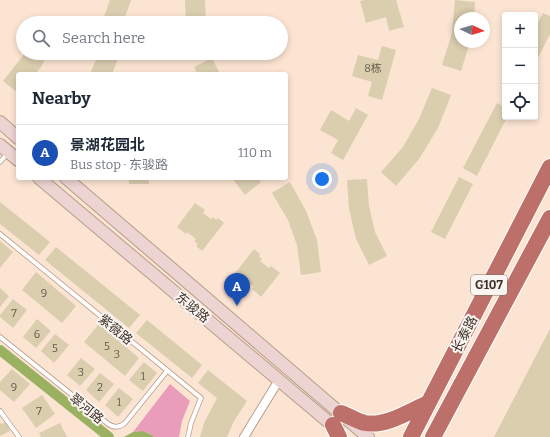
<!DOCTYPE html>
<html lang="en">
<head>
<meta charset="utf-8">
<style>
  :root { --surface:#fff; --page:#f2f2f3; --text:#1f2937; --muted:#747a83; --line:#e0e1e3; --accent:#206576 }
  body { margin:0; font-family:Bitter,"Noto Sans SC",serif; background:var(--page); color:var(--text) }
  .controls { position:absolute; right:12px; top:12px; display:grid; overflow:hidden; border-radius:4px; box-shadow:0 2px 6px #0003 }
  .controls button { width:36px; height:36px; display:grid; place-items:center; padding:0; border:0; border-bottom:1px solid var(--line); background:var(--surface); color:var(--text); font:20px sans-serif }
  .compass { position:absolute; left:454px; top:12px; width:36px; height:36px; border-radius:50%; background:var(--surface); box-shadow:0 2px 6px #0003; rotate:94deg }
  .you { position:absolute; left:322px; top:179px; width:14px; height:14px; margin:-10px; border:3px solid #fff; border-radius:50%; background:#1a73e8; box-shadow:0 0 0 6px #1a73e833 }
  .badge { display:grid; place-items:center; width:26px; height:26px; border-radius:50%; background:var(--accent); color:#fff; font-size:13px; font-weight:700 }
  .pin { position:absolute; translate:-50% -33px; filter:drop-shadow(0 1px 2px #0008) }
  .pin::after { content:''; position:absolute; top:21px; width:14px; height:12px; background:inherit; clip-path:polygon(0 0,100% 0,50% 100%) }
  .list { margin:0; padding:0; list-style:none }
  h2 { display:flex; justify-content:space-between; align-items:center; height:52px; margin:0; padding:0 16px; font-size:17px }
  h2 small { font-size:13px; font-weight:400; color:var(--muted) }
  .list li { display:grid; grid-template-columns:26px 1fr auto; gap:12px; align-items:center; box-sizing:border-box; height:56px; padding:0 16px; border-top:1px solid var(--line) }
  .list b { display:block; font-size:15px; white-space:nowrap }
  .list p { margin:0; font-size:13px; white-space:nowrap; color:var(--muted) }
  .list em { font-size:13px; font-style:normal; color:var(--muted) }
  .icon { flex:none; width:22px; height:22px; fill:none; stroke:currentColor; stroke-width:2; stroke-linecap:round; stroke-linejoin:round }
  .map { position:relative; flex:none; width:550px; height:437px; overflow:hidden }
  .search { position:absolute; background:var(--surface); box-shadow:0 2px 6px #0003; left:16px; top:16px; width:272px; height:44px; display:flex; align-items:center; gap:10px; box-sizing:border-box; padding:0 14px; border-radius:22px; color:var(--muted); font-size:15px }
  .panel { position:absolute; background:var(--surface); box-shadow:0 2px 6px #0003; left:16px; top:72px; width:272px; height:108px; border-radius:4px }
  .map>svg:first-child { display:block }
</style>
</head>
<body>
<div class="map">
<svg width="550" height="437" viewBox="0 0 550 437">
  <rect width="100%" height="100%" fill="#fce4d3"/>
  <!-- green -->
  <path fill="#e99dbb" d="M170 384 190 401 182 421 179 437H154C148 431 141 431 133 432Z"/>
  <!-- water -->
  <path fill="#9bb162" d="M143 431 152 435 154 437H124L133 432Z"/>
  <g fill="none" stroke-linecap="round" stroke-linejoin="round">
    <!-- canal -->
    <path stroke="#9bb162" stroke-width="10" d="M0 350 109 437"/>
  </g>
  <!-- building -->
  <path fill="#daceaf" d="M110 0H131L123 23 104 17Z
    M185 0H205L206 23H186Z
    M364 0H396L404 27 389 31 386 17 366 23 360 1Z
    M455 0 475 2 474 18H460V42H470L461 71 442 65 452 33Z
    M543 13 550 16V34L535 64V29Z
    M382 46 396 50 382 100 368 96 372 82 352 76 358 55 378 60Z
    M25 53H48L41 67 35 74H18V93L3 81Z
    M99 53H120L112 74H90Z
    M212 58 220 74H198L194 67Z
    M432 88 451 95 438 128 419 159 396 186 381 172 403 147 419 119Z
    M497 103 505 107V117H507L477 176 463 168Z
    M356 108 368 115 343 160 331 153 338 140 320 130 331 110 349 121Z
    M459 177 473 184 445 239 431 232Z
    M129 178H149V184H129Z
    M232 178H258L261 182 245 195Z
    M367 179 369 206 375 232 387 256 369 265 356 239 349 209 347 180Z
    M290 182 306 211 317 240 321 272 301 275 297 245 288 220 272 193Z
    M0 202 50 242 39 255 0 224Z
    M195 203 205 210 203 213 211 219 213 217 216 220 218 218 224 223 202 251 196 246 198 244 194 241 196 239 187 232 186 234 177 227Z
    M0 241 13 252 0 268Z
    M56 247 140 315 129 328 45 260Z
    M254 249 260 254 259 256 262 259 260 261 269 268 271 266 280 273 261 297 252 289 254 287 245 280 243 283 240 280 238 282 232 277Z
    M36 272 76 306 62 323 22 290Z
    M0 288 9 296 0 307Z
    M13 299 27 310 13 328 0 317V315Z
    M37 319 51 331 36 348 23 337Z
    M147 320 202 365 192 378 136 333Z
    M99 324 139 358 125 376 84 342Z
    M550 329V437H494L541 346Z
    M55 334 69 345 54 363 41 351Z
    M81 358 95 369 80 386 67 375Z
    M144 362 157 373 143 391 129 380Z
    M12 369 30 384 14 402 0 390V382Z
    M208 370 247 401 234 421 227 437H200L204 423 217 398 198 383Z
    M100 373 114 384 99 402 86 390Z
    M119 388 133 399 118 417 105 405Z
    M42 395 55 414 36 428 22 408Z
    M0 422 1 424 6 422 10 431 0 436Z
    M60 423 67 437H41L39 433Z"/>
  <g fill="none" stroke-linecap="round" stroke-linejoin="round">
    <defs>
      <path id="lane" d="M0 162 7 154
        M0 234 201 398 191 423 188 437
        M0 337 107 423C113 428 119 428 125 423L167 371
        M0 411 19 437"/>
      <path id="street" d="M244 437 279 380"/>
      <path id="secondary" d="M0 122 18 138
        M0 145 18 160
        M39 178 338 430
        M66 178 368 437"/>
      <path id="highway" d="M341 413C349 416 357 421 365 423 386 427 410 411 428 403
        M333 425 339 437
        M411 437 550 167
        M433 437 550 218"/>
    </defs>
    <!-- lane casing -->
    <use href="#lane" stroke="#b89c88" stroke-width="5.5"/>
    <!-- street casing -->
    <use href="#street" stroke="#b89c88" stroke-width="10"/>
    <!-- secondary casing -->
    <use href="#secondary" stroke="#b89c88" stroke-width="14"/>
    <!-- highway casing -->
    <use href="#highway" stroke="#fff" stroke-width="18"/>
    <!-- lane -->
    <use href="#lane" stroke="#fff" stroke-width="4"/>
    <!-- street -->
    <use href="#street" stroke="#fff" stroke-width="8"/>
    <!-- secondary -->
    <use href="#secondary" stroke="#ebd4d2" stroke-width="12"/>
    <!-- highway -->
    <use href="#highway" stroke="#bd7069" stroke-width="16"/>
  </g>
  <g text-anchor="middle" stroke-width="4" stroke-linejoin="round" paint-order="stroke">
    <!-- number labels -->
    <g font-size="11" fill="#65594b">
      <text x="373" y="72">8栋</text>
      <text x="44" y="297">9</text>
      <text x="14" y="317">7</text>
      <text x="37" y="338">6</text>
      <text x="107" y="350">5</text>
      <text x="55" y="352">5</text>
      <text x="117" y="358">3</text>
      <text x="81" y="376">3</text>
      <text x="143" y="380">1</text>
      <text x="14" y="391">9</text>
      <text x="100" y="391">2</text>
      <text x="119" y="406">1</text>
      <text x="39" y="415">7</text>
    </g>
    <!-- shield labels -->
    <rect fill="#fbf5f1" stroke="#776c66" stroke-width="1" x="471" y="275" width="36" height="20" rx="3"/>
    <g font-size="12" font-weight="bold" fill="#3e322a">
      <text x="489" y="289">G107</text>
    </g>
    <!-- street labels -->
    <g font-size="13" fill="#3e322a" stroke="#fbf5f1">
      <text transform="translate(193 307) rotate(40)" y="5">东骏路</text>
      <text transform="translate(116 329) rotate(39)" y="5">紫薇路</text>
      <text transform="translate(464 334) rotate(-63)" y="5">长泰路</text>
      <text transform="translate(87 408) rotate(39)" y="5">翠河路</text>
    </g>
  </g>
</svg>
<div class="controls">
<button>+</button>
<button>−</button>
<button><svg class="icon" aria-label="locate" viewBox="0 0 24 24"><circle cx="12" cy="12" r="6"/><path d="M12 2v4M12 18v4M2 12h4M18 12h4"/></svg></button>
</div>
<svg class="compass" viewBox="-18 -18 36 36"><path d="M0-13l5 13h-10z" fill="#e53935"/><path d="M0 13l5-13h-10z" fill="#747a83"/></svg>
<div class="you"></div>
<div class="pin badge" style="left:237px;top:306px;background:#1a4fb4">A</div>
<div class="search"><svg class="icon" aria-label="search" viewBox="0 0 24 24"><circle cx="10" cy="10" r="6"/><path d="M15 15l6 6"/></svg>Search here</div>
<section class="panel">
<h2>Nearby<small></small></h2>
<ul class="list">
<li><span class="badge" style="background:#1a4fb4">A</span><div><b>景湖花园北</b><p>Bus stop · 东骏路</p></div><em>110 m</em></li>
</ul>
</section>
</div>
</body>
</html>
